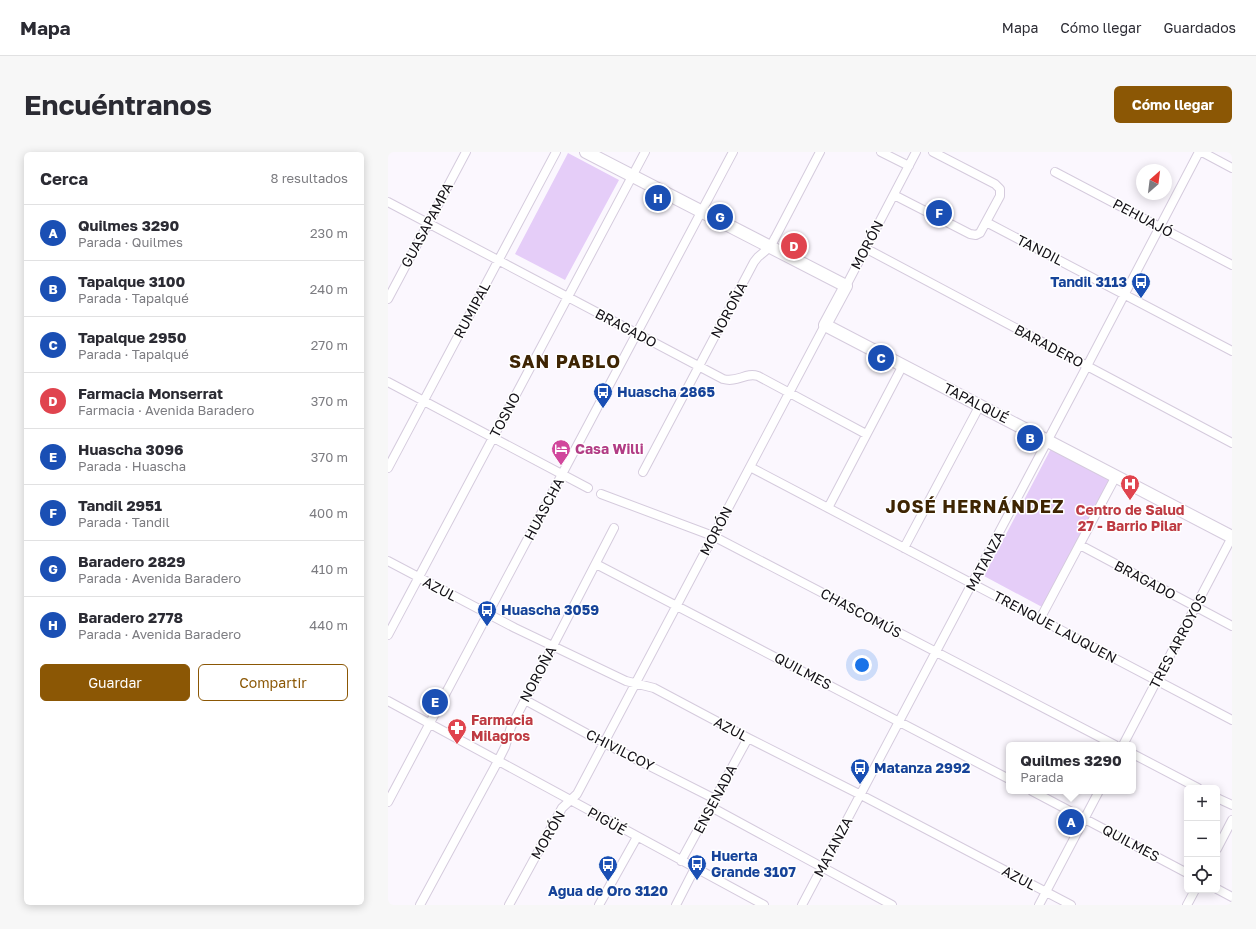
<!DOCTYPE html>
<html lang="es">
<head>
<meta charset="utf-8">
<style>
  :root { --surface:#fff; --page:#f7f7f7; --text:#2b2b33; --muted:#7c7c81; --line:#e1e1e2; --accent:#8b5705 }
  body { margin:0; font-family:"Golos Text",sans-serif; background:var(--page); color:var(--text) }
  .controls { position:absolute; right:12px; bottom:12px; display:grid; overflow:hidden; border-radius:6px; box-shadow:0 2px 10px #0003 }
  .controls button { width:36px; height:36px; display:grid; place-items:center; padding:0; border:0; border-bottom:1px solid var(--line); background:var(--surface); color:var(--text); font:20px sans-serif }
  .compass { position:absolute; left:748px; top:12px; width:36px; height:36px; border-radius:50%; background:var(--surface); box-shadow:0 2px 10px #0003; rotate:28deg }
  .you { position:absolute; left:474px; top:513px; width:14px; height:14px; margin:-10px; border:3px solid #fff; border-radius:50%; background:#1a73e8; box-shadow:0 0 0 6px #1a73e833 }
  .badge { display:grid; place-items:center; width:26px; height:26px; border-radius:50%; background:var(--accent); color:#fff; font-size:13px; font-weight:700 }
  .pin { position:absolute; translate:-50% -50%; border:2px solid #fff; box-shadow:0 1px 4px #0006 }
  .popup { position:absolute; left:618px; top:590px; width:130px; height:52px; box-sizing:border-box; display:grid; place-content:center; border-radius:6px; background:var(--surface); filter:drop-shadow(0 1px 3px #0005); font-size:13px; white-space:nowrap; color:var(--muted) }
  .popup b { font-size:15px; color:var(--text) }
  .popup::after { content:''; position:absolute; left:50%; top:100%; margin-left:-8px; border:8px solid transparent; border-top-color:var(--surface) }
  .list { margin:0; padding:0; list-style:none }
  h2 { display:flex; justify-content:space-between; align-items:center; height:52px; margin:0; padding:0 16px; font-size:17px }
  h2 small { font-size:13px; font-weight:400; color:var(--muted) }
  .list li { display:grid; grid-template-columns:26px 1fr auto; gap:12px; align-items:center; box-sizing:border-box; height:56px; padding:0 16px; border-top:1px solid var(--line) }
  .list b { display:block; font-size:15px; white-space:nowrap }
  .list p { margin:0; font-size:13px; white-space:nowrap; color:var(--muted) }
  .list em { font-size:13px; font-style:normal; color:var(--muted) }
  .actions { display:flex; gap:8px; padding:12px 16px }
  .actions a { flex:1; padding:9px 0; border:1px solid var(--accent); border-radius:6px; text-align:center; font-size:14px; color:var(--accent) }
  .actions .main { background:var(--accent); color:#fff }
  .icon { flex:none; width:22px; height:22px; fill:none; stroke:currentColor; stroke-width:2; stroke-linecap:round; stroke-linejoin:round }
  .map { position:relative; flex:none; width:844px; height:753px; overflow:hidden; border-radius:6px }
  header { display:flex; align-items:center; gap:24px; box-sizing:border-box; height:56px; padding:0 20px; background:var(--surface); border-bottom:1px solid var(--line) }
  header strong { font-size:19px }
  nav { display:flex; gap:22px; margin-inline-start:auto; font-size:14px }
  .intro { display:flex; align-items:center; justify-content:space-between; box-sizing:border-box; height:96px; padding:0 24px }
  h1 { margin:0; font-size:28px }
  .button { padding:10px 18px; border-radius:6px; background:var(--accent); color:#fff; font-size:14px; font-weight:700 }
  main { display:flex; gap:24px; padding:0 24px }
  aside { flex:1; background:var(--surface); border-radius:6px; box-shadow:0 2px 10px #0003 }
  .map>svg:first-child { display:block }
</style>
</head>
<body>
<header>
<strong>Mapa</strong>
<nav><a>Mapa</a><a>Cómo llegar</a><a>Guardados</a></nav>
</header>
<div class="intro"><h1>Encuéntranos</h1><a class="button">Cómo llegar</a></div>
<main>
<aside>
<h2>Cerca<small>8 resultados</small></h2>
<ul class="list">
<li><span class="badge" style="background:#1a4fb4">A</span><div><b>Quilmes 3290</b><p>Parada · Quilmes</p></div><em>230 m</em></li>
<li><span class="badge" style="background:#1a4fb4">B</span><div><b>Tapalque 3100</b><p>Parada · Tapalqué</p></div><em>240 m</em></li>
<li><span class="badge" style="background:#1a4fb4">C</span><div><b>Tapalque 2950</b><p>Parada · Tapalqué</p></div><em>270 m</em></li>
<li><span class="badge" style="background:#e0444e">D</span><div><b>Farmacia Monserrat</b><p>Farmacia · Avenida Baradero</p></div><em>370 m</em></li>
<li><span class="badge" style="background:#1a4fb4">E</span><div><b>Huascha 3096</b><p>Parada · Huascha</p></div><em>370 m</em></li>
<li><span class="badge" style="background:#1a4fb4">F</span><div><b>Tandil 2951</b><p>Parada · Tandil</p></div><em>400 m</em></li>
<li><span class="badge" style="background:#1a4fb4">G</span><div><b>Baradero 2829</b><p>Parada · Avenida Baradero</p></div><em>410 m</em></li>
<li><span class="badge" style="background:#1a4fb4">H</span><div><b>Baradero 2778</b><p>Parada · Avenida Baradero</p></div><em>440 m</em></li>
</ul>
<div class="actions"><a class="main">Guardar</a><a>Compartir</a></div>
</aside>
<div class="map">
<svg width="844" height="753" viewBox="0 0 844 753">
  <rect width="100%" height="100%" fill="#fbf7fe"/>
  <!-- green -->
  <path fill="#e5cdf8" d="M180 1 231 28 177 128 127 102Z
    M666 291 725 322 654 455 596 424Z"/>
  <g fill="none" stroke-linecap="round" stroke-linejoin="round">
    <defs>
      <path id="street" d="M493 0 521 14
        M814 0 844 16
        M667 20 844 113
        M506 43 582 82 588 83 592 81 612 44V37L607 32 545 0
        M0 50 335 227C350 231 357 220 370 224L478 282
        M598 70 844 199
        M477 96 844 291
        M458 134 528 0
        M0 147 78 0
        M0 230 200 336
        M362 315 844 568
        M0 316 168 0
        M255 320 366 110 370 105 382 95 387 86 432 0
        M213 342 325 384 727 593
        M440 356 515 213
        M692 393 844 474
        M516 396 592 253
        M0 409 127 476 238 529 266 536 360 586 473 643 683 753
        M208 412 621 627
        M652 467 728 324
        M0 483 257 0
        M137 548 216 591 327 647
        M0 549 376 753
        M735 593 844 385
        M745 602 810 636
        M644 639 799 721
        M829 646 844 653
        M0 650 345 0
        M323 655 504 753
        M829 697 844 668
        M293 709 360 586
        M829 737 844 745
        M32 753 110 609 117 595 123 575 226 376
        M121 753 174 656 189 642 437 173
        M211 753 249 685
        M288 753 307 716
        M414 753 699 214 811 0
        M651 753 711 639
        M799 753 807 738"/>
      <path id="secondary" d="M198 0 458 134 437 173 844 385"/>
    </defs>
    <!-- street casing -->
    <use href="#street" stroke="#d5cbdd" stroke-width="10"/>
    <!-- secondary casing -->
    <use href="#secondary" stroke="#d5cbdd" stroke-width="14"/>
    <!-- street -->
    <use href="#street" stroke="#fff" stroke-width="8"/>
    <!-- secondary -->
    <use href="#secondary" stroke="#fff" stroke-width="12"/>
  </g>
  <!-- icons -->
  <defs>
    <symbol id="bus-pin" viewBox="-11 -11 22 30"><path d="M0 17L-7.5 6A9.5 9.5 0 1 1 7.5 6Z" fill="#1a4fb4" stroke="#fff"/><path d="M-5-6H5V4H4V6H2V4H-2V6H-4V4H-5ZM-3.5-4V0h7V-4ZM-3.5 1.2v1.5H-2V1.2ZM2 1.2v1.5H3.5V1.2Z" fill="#fff"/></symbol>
    <symbol id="hotel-pin" viewBox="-11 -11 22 30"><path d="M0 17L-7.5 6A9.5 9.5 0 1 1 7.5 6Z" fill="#d1479c" stroke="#fff"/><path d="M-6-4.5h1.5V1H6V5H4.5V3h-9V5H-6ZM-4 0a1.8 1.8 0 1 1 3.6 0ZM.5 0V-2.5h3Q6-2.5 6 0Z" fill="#fff"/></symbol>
    <symbol id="hospital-pin" viewBox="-11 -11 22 30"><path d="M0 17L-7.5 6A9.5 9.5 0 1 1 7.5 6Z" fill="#e0444e" stroke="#fff"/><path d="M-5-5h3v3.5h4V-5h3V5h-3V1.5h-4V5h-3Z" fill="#fff"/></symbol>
    <symbol id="pharmacy-pin" viewBox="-11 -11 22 30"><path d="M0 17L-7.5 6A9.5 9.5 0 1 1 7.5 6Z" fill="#e0444e" stroke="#fff"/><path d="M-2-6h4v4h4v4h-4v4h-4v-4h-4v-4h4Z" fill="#fff"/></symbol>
  </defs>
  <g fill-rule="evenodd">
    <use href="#bus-pin" x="742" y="119" width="22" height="30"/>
    <use href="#bus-pin" x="204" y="229" width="22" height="30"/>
    <use href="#hotel-pin" x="162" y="286" width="22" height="30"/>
    <use href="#hospital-pin" x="731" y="321" width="22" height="30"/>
    <use href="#bus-pin" x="88" y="447" width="22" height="30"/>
    <use href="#pharmacy-pin" x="58" y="565" width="22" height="30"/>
    <use href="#bus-pin" x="461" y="605" width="22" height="30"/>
    <use href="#bus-pin" x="298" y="701" width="22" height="30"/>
    <use href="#bus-pin" x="209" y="702" width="22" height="30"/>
  </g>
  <g text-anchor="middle" stroke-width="3" stroke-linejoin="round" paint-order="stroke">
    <!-- street labels -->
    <g font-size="14" fill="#141117" stroke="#fff">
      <text transform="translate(755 66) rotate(28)" y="5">PEHUAJÓ</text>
      <text transform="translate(39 73) rotate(-62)" y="5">GUASAPAMPA</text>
      <text transform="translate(479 93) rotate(-62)" y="5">MORÓN</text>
      <text transform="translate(652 98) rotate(27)" y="5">TANDIL</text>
      <text transform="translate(84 158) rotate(-62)" y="5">RUMIPAL</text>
      <text transform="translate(341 158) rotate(-62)" y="5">NOROÑA</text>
      <text transform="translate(238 176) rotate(28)" y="5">BRAGADO</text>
      <text transform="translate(661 194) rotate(28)" y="5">BARADERO</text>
      <text transform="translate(588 251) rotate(27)" y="5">TAPALQUÉ</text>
      <text transform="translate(117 263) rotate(-62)" y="5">TOSNO</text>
      <text transform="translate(156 357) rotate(-62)" y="5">HUASCHA</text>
      <text transform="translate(328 379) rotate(-62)" y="5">MORÓN</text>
      <text transform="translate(597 409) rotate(-62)" y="5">MATANZA</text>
      <text transform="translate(757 428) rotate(28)" y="5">BRAGADO</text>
      <text transform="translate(52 437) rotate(28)" y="5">AZUL</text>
      <text transform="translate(473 461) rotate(28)" y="5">CHASCOMÚS</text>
      <text transform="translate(667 475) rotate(28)" y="5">TRENQUE LAUQUEN</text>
      <text transform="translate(790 489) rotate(-62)" y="5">TRES ARROYOS</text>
      <text transform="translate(415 519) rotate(28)" y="5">QUILMES</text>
      <text transform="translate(150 522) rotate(-62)" y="5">NOROÑA</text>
      <text transform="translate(343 577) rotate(28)" y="5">AZUL</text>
      <text transform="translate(232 598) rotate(27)" y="5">CHIVILCOY</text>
      <text transform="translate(327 647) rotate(-62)" y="5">ENSENADA</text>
      <text transform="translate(219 669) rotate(29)" y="5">PIGÜÉ</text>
      <text transform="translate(160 683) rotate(-60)" y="5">MORÓN</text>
      <text transform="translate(743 691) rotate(28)" y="5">QUILMES</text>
      <text transform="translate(445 695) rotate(-62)" y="5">MATANZA</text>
      <text transform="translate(631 726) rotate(28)" y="5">AZUL</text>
    </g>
    <!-- transit labels -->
    <g font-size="14" font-weight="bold" fill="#164399" stroke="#fff" text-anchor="start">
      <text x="739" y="135" text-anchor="end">Tandil 3113</text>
      <text x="229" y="245">Huascha 2865</text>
      <text x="113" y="463">Huascha 3059</text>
      <text x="486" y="621">Matanza 2992</text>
      <text x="323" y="709">Huerta<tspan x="323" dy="16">Grande 3107</tspan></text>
      <text x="220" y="744" text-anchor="middle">Agua de Oro 3120</text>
    </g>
    <!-- hotel labels -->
    <g font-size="14" font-weight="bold" fill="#b23c85" stroke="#fff" text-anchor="start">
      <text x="187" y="302">Casa Willi</text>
    </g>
    <!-- health labels -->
    <g font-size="14" font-weight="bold" fill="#be3a42" stroke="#fff">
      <text x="742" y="363">Centro de Salud<tspan x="742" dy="16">27 - Barrio Pilar</tspan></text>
      <text x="83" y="573" text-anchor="start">Farmacia<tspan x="83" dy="16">Milagros</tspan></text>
    </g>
    <!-- district labels -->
    <g font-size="18" font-weight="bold" letter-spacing="1" fill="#3e2503" stroke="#fff">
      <text x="177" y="216">SAN PABLO</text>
      <text x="587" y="361">JOSÉ HERNÁNDEZ</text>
    </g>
  </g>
</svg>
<div class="controls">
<button>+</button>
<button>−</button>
<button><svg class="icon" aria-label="locate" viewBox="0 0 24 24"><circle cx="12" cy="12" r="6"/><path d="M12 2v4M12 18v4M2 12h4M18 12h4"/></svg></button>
</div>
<svg class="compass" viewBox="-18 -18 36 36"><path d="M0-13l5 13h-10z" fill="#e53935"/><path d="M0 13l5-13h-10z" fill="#7c7c81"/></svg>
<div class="you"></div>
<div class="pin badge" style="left:683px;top:670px;background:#1a4fb4">A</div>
<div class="popup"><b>Quilmes 3290</b>Parada</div>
<div class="pin badge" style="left:642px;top:286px;background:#1a4fb4">B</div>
<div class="pin badge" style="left:493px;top:206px;background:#1a4fb4">C</div>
<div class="pin badge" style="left:406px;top:94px;background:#e0444e">D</div>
<div class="pin badge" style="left:47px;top:550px;background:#1a4fb4">E</div>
<div class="pin badge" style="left:551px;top:61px;background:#1a4fb4">F</div>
<div class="pin badge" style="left:332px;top:65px;background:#1a4fb4">G</div>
<div class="pin badge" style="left:270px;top:46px;background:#1a4fb4">H</div>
</div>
</main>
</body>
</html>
